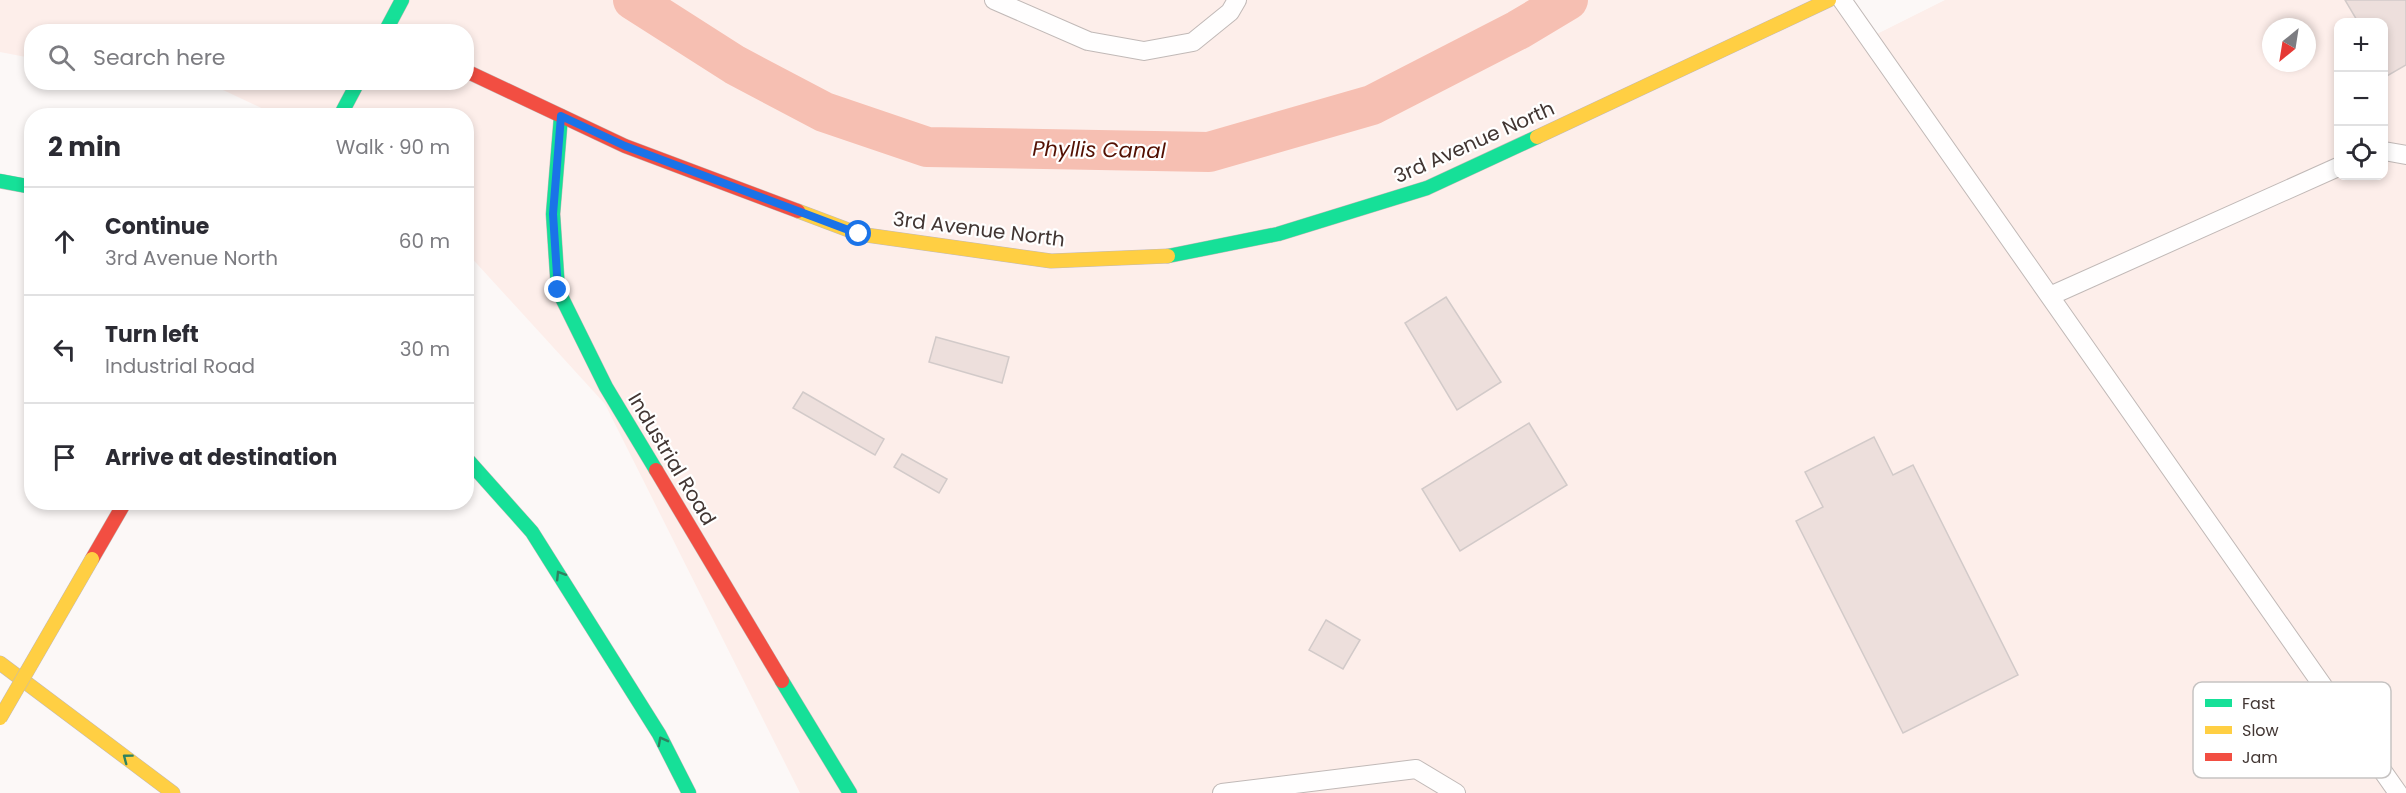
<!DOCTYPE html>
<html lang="en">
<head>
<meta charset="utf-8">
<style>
  :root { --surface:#fff; --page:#f2f2f3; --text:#2b2b33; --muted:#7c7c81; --line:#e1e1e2 }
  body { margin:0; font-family:Poppins,sans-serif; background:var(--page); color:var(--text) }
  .controls { position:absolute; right:18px; top:18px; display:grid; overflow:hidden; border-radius:12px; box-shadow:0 3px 9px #0003 }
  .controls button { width:54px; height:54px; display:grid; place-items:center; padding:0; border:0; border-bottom:2px solid var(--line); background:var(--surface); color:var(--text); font:30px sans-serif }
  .compass { position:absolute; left:2262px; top:18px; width:54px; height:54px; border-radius:50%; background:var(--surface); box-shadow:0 3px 9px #0003; rotate:210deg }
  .stop { position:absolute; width:18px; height:18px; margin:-14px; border:4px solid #1a73e8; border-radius:50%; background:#fff }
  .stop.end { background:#1a73e8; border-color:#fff; box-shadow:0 2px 6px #0008 }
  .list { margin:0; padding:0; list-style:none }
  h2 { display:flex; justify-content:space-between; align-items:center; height:78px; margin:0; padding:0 24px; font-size:26px }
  h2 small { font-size:20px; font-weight:400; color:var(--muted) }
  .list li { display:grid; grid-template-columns:39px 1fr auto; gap:18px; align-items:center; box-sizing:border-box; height:108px; padding:0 24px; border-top:2px solid var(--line) }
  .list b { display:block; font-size:22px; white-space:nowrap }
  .list p { margin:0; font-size:20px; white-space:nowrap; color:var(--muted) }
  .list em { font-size:20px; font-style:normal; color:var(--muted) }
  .icon { flex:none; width:33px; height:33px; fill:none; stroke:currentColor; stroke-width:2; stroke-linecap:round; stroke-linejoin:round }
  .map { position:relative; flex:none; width:2406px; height:793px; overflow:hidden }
  .search { position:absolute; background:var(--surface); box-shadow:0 3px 9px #0003; left:24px; top:24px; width:450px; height:66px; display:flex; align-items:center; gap:15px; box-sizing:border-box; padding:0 21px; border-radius:24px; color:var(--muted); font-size:22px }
  .panel { position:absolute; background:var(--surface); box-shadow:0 3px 9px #0003; left:24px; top:108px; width:450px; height:402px; border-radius:24px }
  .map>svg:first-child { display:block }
</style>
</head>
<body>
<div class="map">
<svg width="2406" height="793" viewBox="0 0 2406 793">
  <rect width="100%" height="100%" fill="#fcf8f7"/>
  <!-- built -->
  <path fill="#fdeeea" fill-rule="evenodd" d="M0 0H1829L1877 34 1945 0H2406V793H800L605 404 467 253 466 116 276 115 223 90 178 83 466 82V32H32L31 58 0 52ZM2338 22H2384V176H2338ZM2271 27H2307V63H2271Z"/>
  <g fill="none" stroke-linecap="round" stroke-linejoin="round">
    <!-- canal -->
    <path stroke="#f6bfb2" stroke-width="40" d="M633 0 735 65 824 112 927 147 1209 152 1372 105 1518 30 1568 0"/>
  </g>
  <!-- building -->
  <path fill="#eddfdc" stroke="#d2cac9" stroke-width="1.5" d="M2345 0H2406V65L2387 76 2384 69V22H2358Z
    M1446 297 1501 382 1457 410 1405 323Z
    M936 337 1009 357 1002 383 929 362Z
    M803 392 884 439 875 455 793 408Z
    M1529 423 1567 485 1460 551 1422 489Z
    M1874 437 1893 475 1913 465 2018 675 1903 733 1796 521 1823 507 1805 472Z
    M902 454 947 479 939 493 894 467Z
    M1326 620 1360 640 1343 669 1309 650Z"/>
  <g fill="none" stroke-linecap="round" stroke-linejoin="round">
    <defs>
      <path id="lane" d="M994 0 1088 41 1144 51 1193 42 1230 12 1237 0
        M1842 0 2398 793
        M2384 151 2406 155
        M2050 296 2338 167
        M1222 793 1416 769 1456 793"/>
      <path id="fast" d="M385 32 402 0
        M340 116 358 82
        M561 116 553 214 558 290 606 387 656 470
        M0 181 32 187
        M1168 256 1278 234 1427 188 1537 137
        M466 458 532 532 659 734 689 793
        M782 681 850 793"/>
      <path id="slow" d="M1537 137 1829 0
        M798 211 859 234 1051 261 1168 256
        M0 663 173 793"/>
      <path id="jam" d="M466 71 625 146 798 211
        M656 470 782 681
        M92 559 125 502"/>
    </defs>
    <!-- lane casing -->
    <use href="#lane" stroke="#c1b9b7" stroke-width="20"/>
    <!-- fast casing -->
    <use href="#fast" stroke="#c1b9b7" stroke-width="15"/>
    <!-- slow casing -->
    <use href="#slow" stroke="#c1b9b7" stroke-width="15"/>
    <!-- jam casing -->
    <use href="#jam" stroke="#c1b9b7" stroke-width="15"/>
    <!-- lane -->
    <use href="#lane" stroke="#fffefe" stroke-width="18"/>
    <!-- fast -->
    <use href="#fast" stroke="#16e098" stroke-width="14"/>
    <!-- slow -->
    <use href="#slow" stroke="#ffcf43" stroke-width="14"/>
    <!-- jam -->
    <use href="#jam" stroke="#f24e42" stroke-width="14"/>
    <defs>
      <path id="slow-bridge" d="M0 718 92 559"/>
    </defs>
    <!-- slow-bridge casing -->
    <use href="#slow-bridge" stroke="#c1b9b7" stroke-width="15" stroke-linecap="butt"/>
    <!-- slow-bridge -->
    <use href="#slow-bridge" stroke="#ffcf43" stroke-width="14"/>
  </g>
  <!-- one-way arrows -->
  <defs><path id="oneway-chevron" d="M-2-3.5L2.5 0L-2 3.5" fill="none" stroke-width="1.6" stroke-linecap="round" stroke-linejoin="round" transform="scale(1.5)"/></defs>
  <g stroke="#2e8260">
    <use href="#oneway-chevron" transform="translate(560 575) rotate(-122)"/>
    <use href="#oneway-chevron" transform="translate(662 741) rotate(-118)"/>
    <use href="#oneway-chevron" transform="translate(127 758) rotate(-143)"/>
  </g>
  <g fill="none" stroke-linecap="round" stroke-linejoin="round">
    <!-- route -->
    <path stroke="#1a73e8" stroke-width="8" d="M558 290 553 214 561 116 625 146 859 234"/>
  </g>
  <g text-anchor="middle" stroke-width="4.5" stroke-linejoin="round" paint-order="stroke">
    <!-- street labels -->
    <g font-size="20" fill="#423633" stroke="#fff">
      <text transform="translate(1474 142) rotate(-24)" y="7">3rd Avenue North</text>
      <text transform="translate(979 229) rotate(7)" y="7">3rd Avenue North</text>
      <text transform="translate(672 459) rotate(59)" y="7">Industrial Road</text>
    </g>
    <!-- water labels -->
    <g font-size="21" font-style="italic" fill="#531002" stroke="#fff">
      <text transform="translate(1099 150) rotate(1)" y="7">Phyllis Canal</text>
    </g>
  </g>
  <!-- legend -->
  <rect x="2193" y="682" width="198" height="96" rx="9" fill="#fff" stroke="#c6c3c2" stroke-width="1.5"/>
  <rect x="2205" y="699" width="27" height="8" fill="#16e098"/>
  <rect x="2205" y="726" width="27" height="8" fill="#ffcf43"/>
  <rect x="2205" y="753" width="27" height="8" fill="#f24e42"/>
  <g font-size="16" fill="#423633">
    <text x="2242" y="709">Fast</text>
    <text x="2242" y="736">Slow</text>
    <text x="2242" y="763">Jam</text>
  </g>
</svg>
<div class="controls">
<button>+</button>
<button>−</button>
<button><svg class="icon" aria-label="locate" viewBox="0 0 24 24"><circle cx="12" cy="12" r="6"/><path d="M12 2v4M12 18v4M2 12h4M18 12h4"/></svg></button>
</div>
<svg class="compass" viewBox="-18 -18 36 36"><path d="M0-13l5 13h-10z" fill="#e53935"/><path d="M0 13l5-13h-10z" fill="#7c7c81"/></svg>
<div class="stop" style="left:859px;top:234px"></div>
<div class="stop end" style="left:558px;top:290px"></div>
<div class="search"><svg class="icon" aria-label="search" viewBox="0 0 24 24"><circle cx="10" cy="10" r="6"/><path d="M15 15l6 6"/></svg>Search here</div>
<section class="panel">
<h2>2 min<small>Walk · 90 m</small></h2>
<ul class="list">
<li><svg class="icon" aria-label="ahead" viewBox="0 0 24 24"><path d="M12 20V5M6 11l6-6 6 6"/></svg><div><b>Continue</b><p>3rd Avenue North</p></div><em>60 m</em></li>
<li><svg class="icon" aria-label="left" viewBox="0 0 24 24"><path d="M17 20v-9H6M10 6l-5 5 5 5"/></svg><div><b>Turn left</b><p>Industrial Road</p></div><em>30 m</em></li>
<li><svg class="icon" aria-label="arrive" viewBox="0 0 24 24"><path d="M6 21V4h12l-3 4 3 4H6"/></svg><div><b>Arrive at destination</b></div></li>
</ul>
</section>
</div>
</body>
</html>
